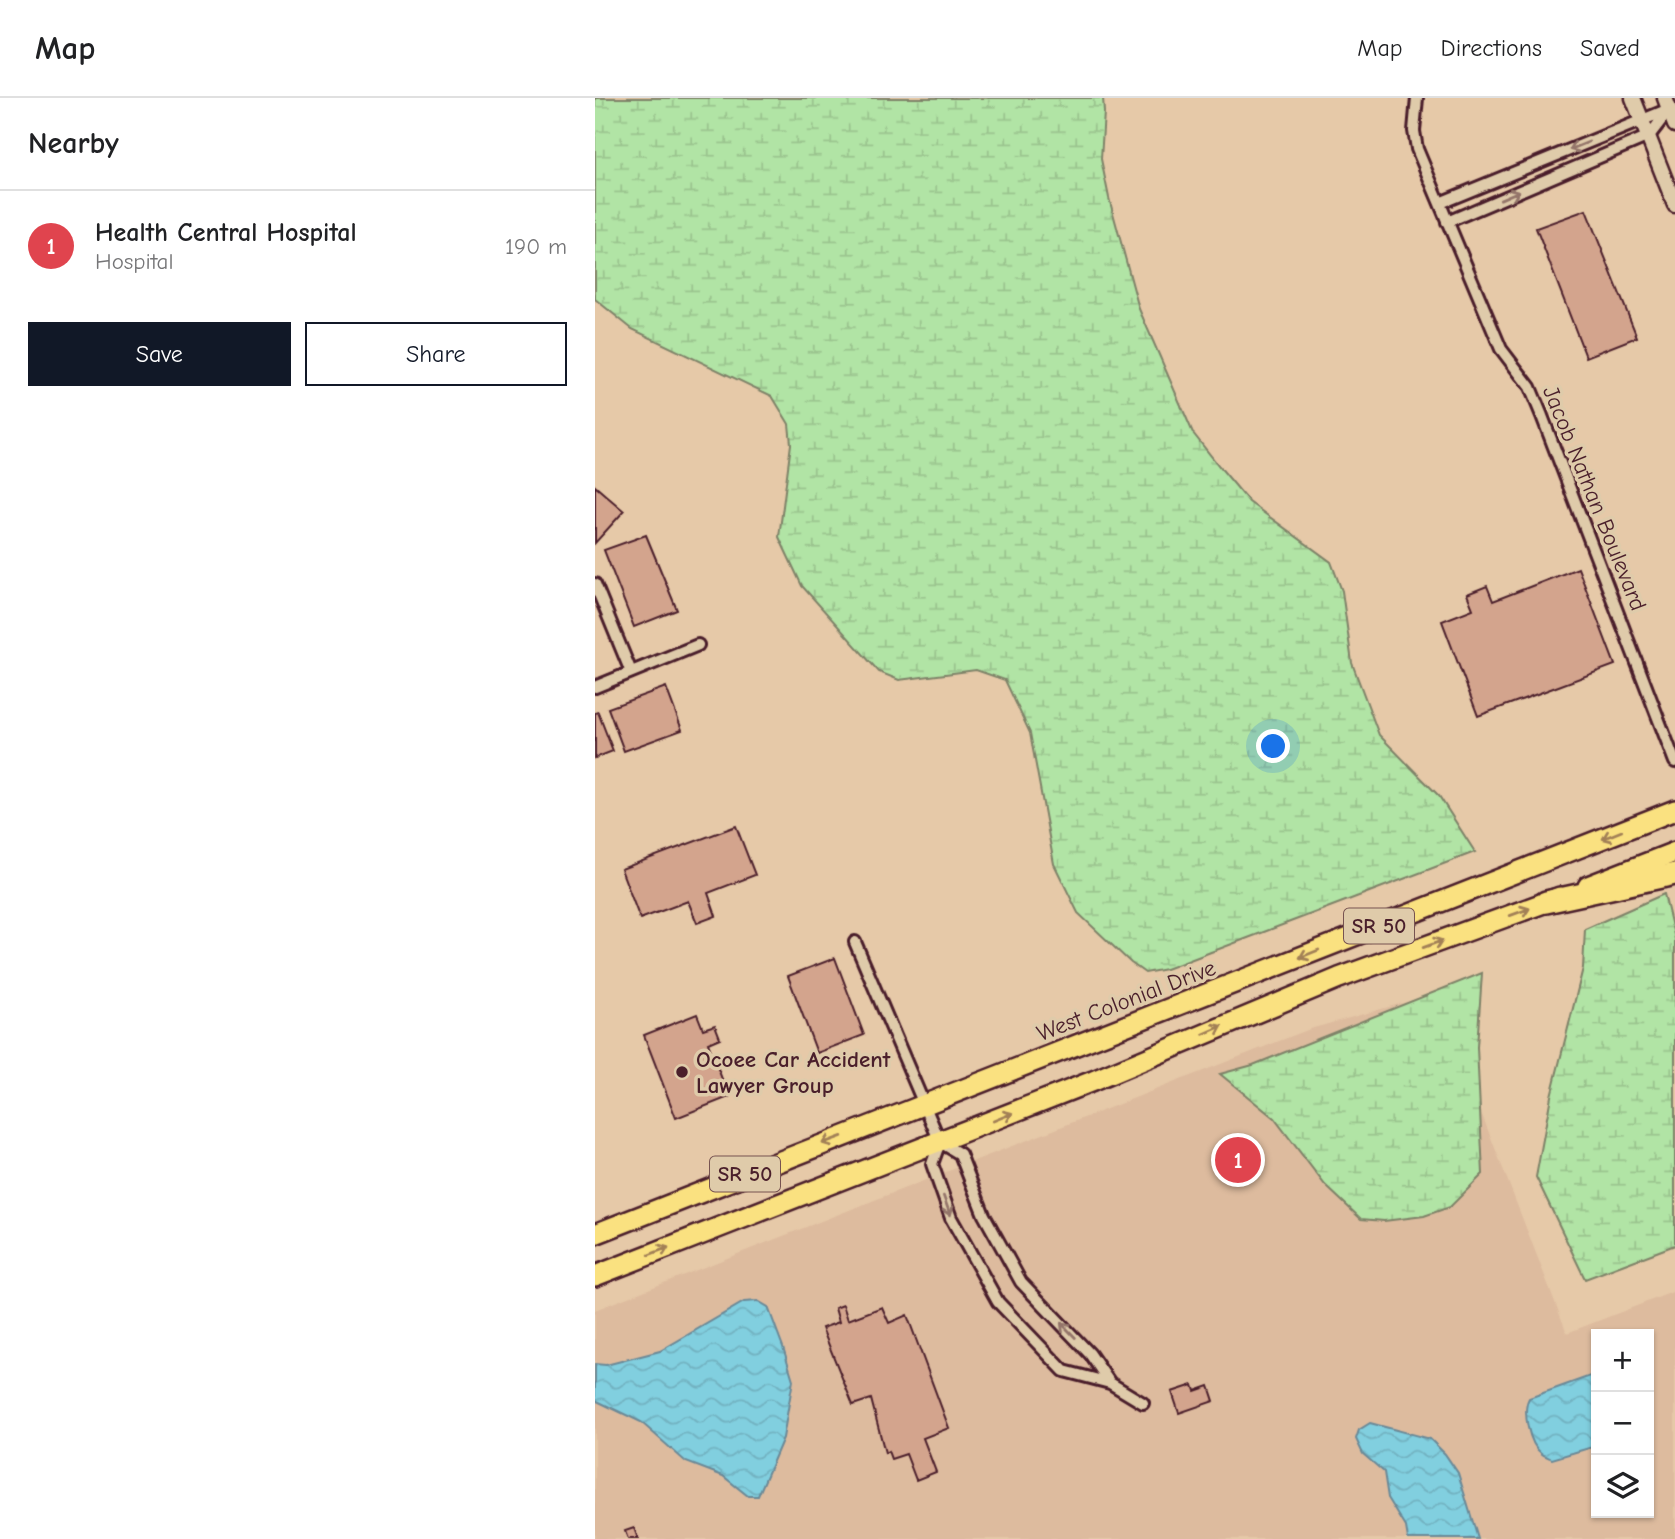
<!DOCTYPE html>
<html lang="en">
<head>
<meta charset="utf-8">
<style>
  :root { --surface:#fff; --page:#f6f6f6; --text:#202124; --muted:#757577; --line:#e0e0e0; --accent:#111827 }
  body { margin:0; font-family:"Comic Neue",sans-serif; background:var(--page); color:var(--text) }
  .controls { position:absolute; right:21px; bottom:21px; display:grid; overflow:hidden; border-radius:0px; box-shadow:0 2px 5px #0004 }
  .controls button { width:63px; height:63px; display:grid; place-items:center; padding:0; border:0; border-bottom:2px solid var(--line); background:var(--surface); color:var(--text); font:35px sans-serif }
  .you { position:absolute; left:679px; top:649px; width:24px; height:24px; margin:-18px; border:5px solid #fff; border-radius:50%; background:#1a73e8; box-shadow:0 0 0 10px #1a73e833 }
  .badge { display:grid; place-items:center; width:46px; height:46px; border-radius:50%; background:var(--accent); color:#fff; font-size:23px; font-weight:700 }
  .pin { position:absolute; translate:-50% -50%; border:4px solid #fff; box-shadow:0 2px 7px #0006 }
  .list { margin:0; padding:0; list-style:none }
  h2 { display:flex; justify-content:space-between; align-items:center; height:91px; margin:0; padding:0 28px; font-size:30px }
  h2 small { font-size:23px; font-weight:400; color:var(--muted) }
  .list li { display:grid; grid-template-columns:46px 1fr auto; gap:21px; align-items:center; box-sizing:border-box; height:112px; padding:0 28px; border-top:2px solid var(--line) }
  .list b { display:block; font-size:26px; white-space:nowrap }
  .list p { margin:0; font-size:23px; white-space:nowrap; color:var(--muted) }
  .list em { font-size:23px; font-style:normal; color:var(--muted) }
  .actions { display:flex; gap:14px; padding:21px 28px }
  .actions a { flex:1; padding:16px 0; border:2px solid var(--accent); border-radius:0px; text-align:center; font-size:24px; color:var(--accent) }
  .actions .main { background:var(--accent); color:#fff }
  .icon { flex:none; width:38px; height:38px; fill:none; stroke:currentColor; stroke-width:2; stroke-linecap:round; stroke-linejoin:round }
  .map { position:relative; flex:none; width:1080px; height:1441px; overflow:hidden }
  header { display:flex; align-items:center; gap:42px; box-sizing:border-box; height:98px; padding:0 35px; background:var(--surface); border-bottom:2px solid var(--line) }
  header strong { font-size:33px }
  nav { display:flex; gap:38px; margin-inline-start:auto; font-size:24px }
  main { display:flex }
  aside { flex:1; background:var(--surface) }
  .map>svg:first-child { display:block }
</style>
</head>
<body>
<header>
<strong>Map</strong>
<nav><a>Map</a><a>Directions</a><a>Saved</a></nav>
</header>
<main>
<aside>
<h2>Nearby<small></small></h2>
<ul class="list">
<li><span class="badge" style="background:#e0444e">1</span><div><b>Health Central Hospital</b><p>Hospital</p></div><em>190 m</em></li>
</ul>
<div class="actions"><a class="main">Save</a><a>Share</a></div>
</aside>
<div class="map">
<svg width="1080" height="1441" viewBox="0 0 1080 1441">
  <defs>
    <pattern id="wetland-marsh" width="20" height="14" patternUnits="userSpaceOnUse" patternTransform="scale(1.75)"><rect width="20" height="14" fill="#b1e4a5"/><path d="M1 5h8M5 5V1M11 12h8M15 12V8" fill="none" stroke="#9ac38e"/></pattern>
    <pattern id="water-waves" width="16" height="10" patternUnits="userSpaceOnUse" patternTransform="scale(1.75)"><rect width="16" height="10" fill="#81cfdf"/><path d="M0 5q4-4 8 0t8 0" fill="none" stroke="#71b1c0"/></pattern>
  </defs>
  <rect width="100%" height="100%" fill="#e6c9a8"/>
  <filter id="ink" filterUnits="userSpaceOnUse"><feTurbulence type="fractalNoise" baseFrequency=".0143" numOctaves="2"/><feDisplacementMap in="SourceGraphic" scale="14" xChannelSelector="R" yChannelSelector="G"/><feConvolveMatrix kernelMatrix="1 2 1 2 8 2 1 2 1" color-interpolation-filters="sRGB"/></filter>
  <g filter="url(#ink)">
    <!-- built -->
    <path fill="#ddbb9e" fill-rule="evenodd" d="M840 896 972 1235 1080 1193V1441H0V1212L715 931ZM1001 1236H1054V1415H1001Z"/>
    <!-- wetland -->
    <path fill="url(#wetland-marsh)" stroke="#7e8268" stroke-width="2" d="M0 0H508L509 14 506 61 514 100 544 211 598 335 624 368 654 404 736 464 747 493 757 565 784 637 844 698 880 754 571 871 550 875 536 865 483 815 459 766 435 635 410 582 381 572 304 582 284 574 207 488 184 439 196 346 194 326 177 298 37 231 0 201Z
      M1069 796 1080 841V1147L990 1181 941 1079 956 998 988 870 990 831Z
      M887 875 882 949 888 1076 855 1109 829 1118 789 1123 766 1121 730 1087 679 1020 625 976 658 967Z"/>
    <!-- water -->
    <path fill="url(#water-waves)" stroke="#6b8997" stroke-width="2" d="M163 1203 173 1209 188 1249 198 1282 188 1340 163 1398H153L128 1378 91 1364 46 1324 0 1302V1266L11 1267 65 1253 149 1204Z
      M1001 1276V1348L957 1361C953 1359 949 1358 946 1355 934 1346 927 1313 934 1300Z
      M775 1325 835 1341 850 1356 863 1375 883 1441H813L811 1429 793 1400 789 1374 768 1356 761 1341 764 1332Z"/>
    <!-- building -->
    <path fill="#d3a48d" stroke="#4a1f2b" stroke-width="2" d="M991 112 1042 239 991 259 941 130Z
      M0 388 29 413 0 445Z
      M51 437 82 512 39 529 9 452Z
      M983 470 1020 567 883 618 847 523 878 511 872 496 892 488 898 503Z
      M71 589 87 632 29 653 13 610Z
      M3 614 18 653 0 660V615Z
      M141 728 160 777 113 795 121 818 102 825 93 803 45 821 26 771Z
      M240 860 269 937 222 955 193 878Z
      M102 916 108 931 120 927 125 940 113 945 134 999 81 1020 49 937Z
      M248 1207 253 1222 287 1209 294 1225 312 1217 354 1330 328 1340 341 1374 321 1382 311 1356 296 1361 293 1353 290 1355 276 1301 258 1307 227 1230 244 1224 240 1210Z
      M598 1287 600 1293 614 1288 619 1303 584 1315 577 1294Z
      M39 1430 43 1441H33L30 1433Z"/>
    <g fill="none" stroke-linecap="round" stroke-linejoin="round">
      <defs>
        <path id="minor" d="M822 0 819 33 822 51 906 251 935 289 947 318 1080 664
          M845 105 1072 12
          M852 124 1054 38 1074 12
          M0 486 36 574
          M0 589 103 547
          M260 844 345 1044 365 1056 389 1117 426 1184 495 1256 515 1285
          M345 1044 337 1066 356 1120 403 1204 469 1273 515 1285 548 1305"/>
        <path id="tertiary" d="M1038 0 1080 107
          M1070 0 1080 27"/>
        <path id="trunk" d="M993 788 1080 754
          M0 1136C359 993 720 854 1080 712
          M0 1178 498 983 744 880 965 799"/>
        <path id="motorway" d="M951 804 1080 776"/>
      </defs>
      <!-- minor casing -->
      <use href="#minor" stroke="#4a1f2b" stroke-width="16"/>
      <!-- tertiary casing -->
      <use href="#tertiary" stroke="#4a1f2b" stroke-width="19"/>
      <!-- trunk casing -->
      <use href="#trunk" stroke="#4a1f2b" stroke-width="24"/>
      <!-- motorway casing -->
      <use href="#motorway" stroke="#4a1f2b" stroke-width="26"/>
      <!-- minor -->
      <use href="#minor" stroke="#dfcbaa" stroke-width="10"/>
      <!-- tertiary -->
      <use href="#tertiary" stroke="#dfcbaa" stroke-width="14"/>
      <!-- trunk -->
      <use href="#trunk" stroke="#fae180" stroke-width="19"/>
      <!-- motorway -->
      <use href="#motorway" stroke="#fae180" stroke-width="21"/>
    </g>
    <!-- one-way arrows -->
    <defs><path id="oneway-shaft" d="M-6 0H5M1.5-3L5.5 0L1.5 3" fill="none" stroke-width="1.6" stroke-linecap="round" stroke-linejoin="round" transform="scale(1.75)"/></defs>
    <g stroke="#94756a">
      <use href="#oneway-shaft" transform="translate(984 48) rotate(158)"/>
      <use href="#oneway-shaft" transform="translate(915 97) rotate(-23)"/>
      <use href="#oneway-shaft" transform="translate(352 1108) rotate(70)"/>
      <use href="#oneway-shaft" transform="translate(473 1232) rotate(-134)"/>
    </g>
    <g stroke="#a28056">
      <use href="#oneway-shaft" transform="translate(1017 737) rotate(158)"/>
      <use href="#oneway-shaft" transform="translate(925 814) rotate(-20)"/>
      <use href="#oneway-shaft" transform="translate(838 846) rotate(-20)"/>
      <use href="#oneway-shaft" transform="translate(714 856) rotate(158)"/>
      <use href="#oneway-shaft" transform="translate(618 932) rotate(-24)"/>
      <use href="#oneway-shaft" transform="translate(408 1019) rotate(-22)"/>
      <use href="#oneway-shaft" transform="translate(237 1042) rotate(160)"/>
      <use href="#oneway-shaft" transform="translate(64 1153) rotate(-21)"/>
    </g>
  </g>
  <!-- markers -->
  <circle fill="#4a1f2b" stroke="#dfcbaa" stroke-width="2.5" cx="87" cy="974" r="7"/>
  <g text-anchor="middle" stroke-width="7" stroke-linejoin="round" paint-order="stroke">
    <!-- shield labels -->
    <g fill="#dfcbaa" stroke="#775351" stroke-width="2">
      <rect x="749" y="810.5" width="70" height="35" rx="5"/>
      <rect x="115" y="1058.5" width="70" height="35" rx="5"/>
    </g>
    <g font-size="21" font-weight="bold" fill="#4a1f2b">
      <text x="784" y="835">SR 50</text>
      <text x="150" y="1083">SR 50</text>
    </g>
    <!-- street labels -->
    <g font-size="23" fill="#4a1f2b" stroke="#dfcbaa">
      <text transform="translate(1000 400) rotate(68)" y="8">Jacob Nathan Boulevard</text>
      <text transform="translate(531 902) rotate(-21)" y="8">West Colonial Drive</text>
    </g>
    <!-- poi labels -->
    <g font-size="23" font-weight="bold" fill="#4a1f2b" stroke="#dfcbaa" text-anchor="start">
      <text x="101" y="969">Ocoee Car Accident<tspan x="101" dy="26">Lawyer Group</tspan></text>
    </g>
  </g>
</svg>
<div class="controls">
<button>+</button>
<button>−</button>
<button><svg class="icon" aria-label="layers" viewBox="0 0 24 24"><path d="M12 4l9 5-9 5-9-5zM3 14l9 5 9-5"/></svg></button>
</div>
<div class="you"></div>
<div class="pin badge" style="left:643px;top:1062px;background:#e0444e">1</div>
</div>
</main>
</body>
</html>
